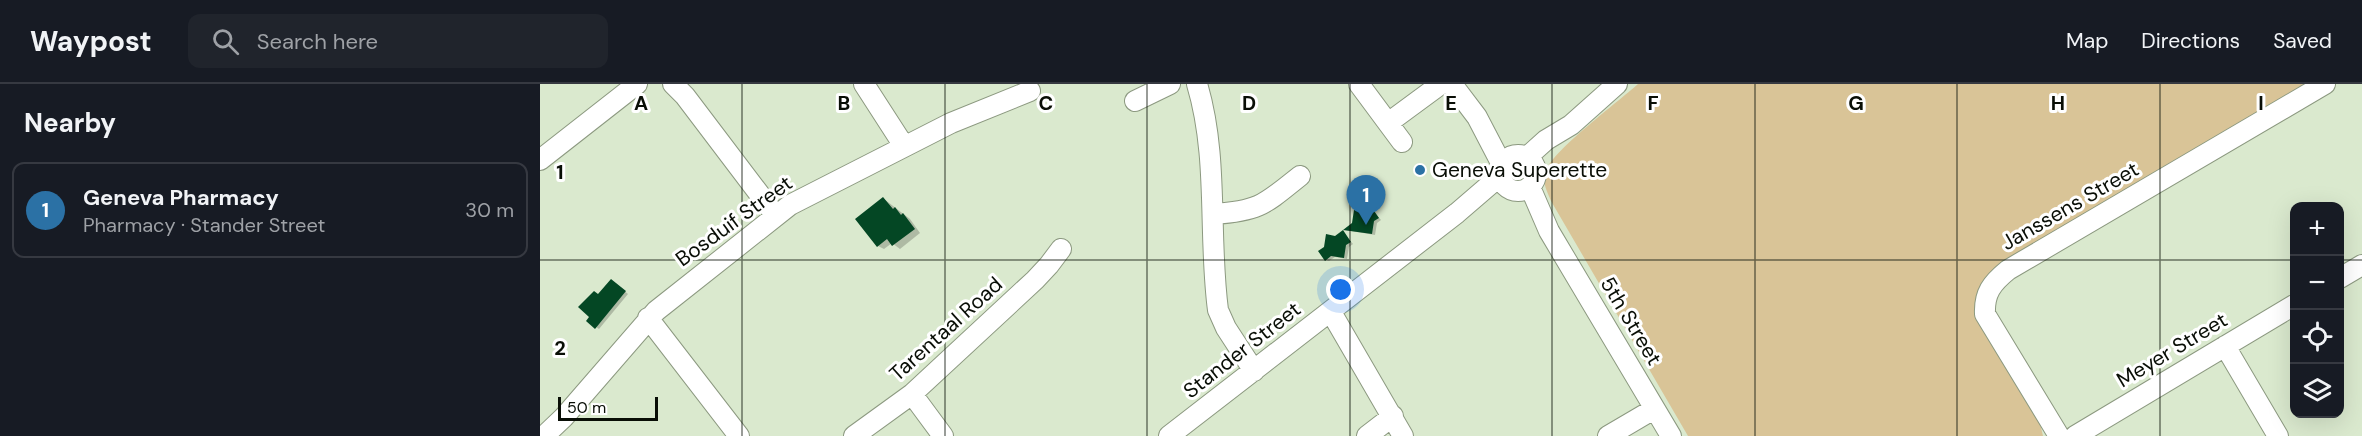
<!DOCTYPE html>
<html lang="en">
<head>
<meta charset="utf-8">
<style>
  :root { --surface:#171b24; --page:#20242c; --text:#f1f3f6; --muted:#9ea1a6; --line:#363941; --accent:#2b71a5 }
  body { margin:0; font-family:"DM Sans",sans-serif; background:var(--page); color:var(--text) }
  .controls { position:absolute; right:18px; bottom:18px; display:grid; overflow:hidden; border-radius:12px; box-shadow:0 6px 24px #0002 }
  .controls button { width:54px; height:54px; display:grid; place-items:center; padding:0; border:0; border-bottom:2px solid var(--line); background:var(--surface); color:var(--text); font:30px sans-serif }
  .scale { position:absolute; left:18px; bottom:15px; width:100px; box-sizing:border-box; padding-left:6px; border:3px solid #090e06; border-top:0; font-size:16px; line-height:21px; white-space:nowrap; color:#090e06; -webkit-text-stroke:4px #fff; paint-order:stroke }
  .you { position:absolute; left:801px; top:206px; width:21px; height:21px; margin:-15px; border:4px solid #fff; border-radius:50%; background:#1a73e8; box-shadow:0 0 0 9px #1a73e833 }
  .badge { display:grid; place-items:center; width:39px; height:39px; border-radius:50%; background:var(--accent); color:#fff; font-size:20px; font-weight:700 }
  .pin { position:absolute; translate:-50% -50px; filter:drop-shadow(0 2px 3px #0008) }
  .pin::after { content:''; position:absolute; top:32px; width:21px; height:18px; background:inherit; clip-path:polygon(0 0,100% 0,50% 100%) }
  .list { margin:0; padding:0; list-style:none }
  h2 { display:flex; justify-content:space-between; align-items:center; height:78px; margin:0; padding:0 24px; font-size:26px }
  h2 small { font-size:20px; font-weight:400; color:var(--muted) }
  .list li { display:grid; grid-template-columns:39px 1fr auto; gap:18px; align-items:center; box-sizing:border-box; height:96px; margin:0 12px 12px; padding:0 12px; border:2px solid var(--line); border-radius:12px }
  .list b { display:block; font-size:22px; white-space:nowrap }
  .list p { margin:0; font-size:20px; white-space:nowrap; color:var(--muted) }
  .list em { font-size:20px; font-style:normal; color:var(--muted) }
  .icon { flex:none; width:33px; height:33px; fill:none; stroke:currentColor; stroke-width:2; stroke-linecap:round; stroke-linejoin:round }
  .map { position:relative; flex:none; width:1822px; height:352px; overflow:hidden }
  header { display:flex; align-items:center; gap:36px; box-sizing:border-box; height:84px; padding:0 30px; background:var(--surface); border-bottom:2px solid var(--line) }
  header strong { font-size:28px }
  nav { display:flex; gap:33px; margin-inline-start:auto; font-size:21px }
  .search { width:420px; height:54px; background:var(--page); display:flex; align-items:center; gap:15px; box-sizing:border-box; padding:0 21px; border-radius:12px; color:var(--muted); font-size:22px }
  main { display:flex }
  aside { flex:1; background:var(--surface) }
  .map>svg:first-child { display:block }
</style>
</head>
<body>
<header>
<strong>Waypost</strong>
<div class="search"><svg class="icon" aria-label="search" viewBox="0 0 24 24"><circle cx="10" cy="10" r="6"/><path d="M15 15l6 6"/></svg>Search here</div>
<nav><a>Map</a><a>Directions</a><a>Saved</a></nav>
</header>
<main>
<aside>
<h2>Nearby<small></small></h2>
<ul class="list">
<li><span class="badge">1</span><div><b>Geneva Pharmacy</b><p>Pharmacy · Stander Street</p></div><em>30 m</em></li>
</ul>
</aside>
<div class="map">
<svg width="1822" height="352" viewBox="0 0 1822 352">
  <rect width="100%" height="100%" fill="#dae9ce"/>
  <!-- green -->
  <path fill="#d9c497" d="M1098 0H1771L1441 205 1499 335 1503 352H1148L1011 117C1007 107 1001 97 1006 86 1015 65 1078 18 1098 0Z"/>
  <!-- shadow -->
  <path fill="#0003" d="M344 115 370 135 380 149 360 165 352 159 344 165 338 162Z
    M832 126 841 136 837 139 835 151 805 146Z
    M803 148 813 160 809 163 807 175 795 173 789 177 786 176 795 153Z
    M74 198 88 210 59 245 56 243 58 212Z"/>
  <!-- building -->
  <path fill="#044724" d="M343 113 353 125 355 123 361 131 363 129 375 145 352 162 347 155 337 163 315 135Z
    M832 124 839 134 834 137 832 150 803 146 812 139 814 126 827 128Z
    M803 146 811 158 806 161 804 174 791 172 785 177 778 167 784 163 786 150 795 152Z
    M71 195 86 207 55 245 46 237 49 233 38 223 54 207 58 210Z"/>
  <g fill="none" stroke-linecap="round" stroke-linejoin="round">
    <defs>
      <path id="minor" d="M133 0 145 12 236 132
        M324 0 364 62
        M657 0C679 73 668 151 678 226L686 244 714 287
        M819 0 862 58
        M912 0 937 33 962 81
        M595 17 630 0
        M848 39 901 0
        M960 89a18 18 0 1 1 36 0a18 18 0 1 1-36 0Z
        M986 74 1006 56 1031 41 1077 0
        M0 76 97 0
        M990 103 1009 147 1131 352
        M674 130C720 127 725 120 760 92
        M1800 194 1822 181
        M791 228 863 352
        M108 234 199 352
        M1685 262 1738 352
        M372 310 403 352
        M4 352 24 333 116 227 250 121 411 39 490 7
        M314 352 372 310 495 196 509 181 521 165
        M629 352 917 129 960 92
        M827 352 853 332
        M1068 352 1114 325
        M1519 352 1445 230C1444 209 1452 199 1468 186L1785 0
        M1535 352 1754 221"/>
    </defs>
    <!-- minor casing -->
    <use href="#minor" stroke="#8c9980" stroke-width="22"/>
    <!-- minor -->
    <use href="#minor" stroke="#fff" stroke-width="20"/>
  </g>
  <!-- grid -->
  <path fill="none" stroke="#090e06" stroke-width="1.5" stroke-opacity="0.55" d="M202 0V352M405 0V352M607 0V352M810 0V352M1012 0V352M1215 0V352M1417 0V352M1620 0V352M0 176H1754M1800 176H1822"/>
  <!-- markers -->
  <circle fill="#2b71a5" stroke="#fff" stroke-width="2" cx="880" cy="86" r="6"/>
  <g text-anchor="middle" stroke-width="6" stroke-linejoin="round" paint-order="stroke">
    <!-- poi labels -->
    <g font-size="21" fill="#090e06" stroke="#fff" text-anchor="start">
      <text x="892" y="93">Geneva Superette</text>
    </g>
    <!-- street labels -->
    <g font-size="21" fill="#090e06" stroke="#fff">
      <text transform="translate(1530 122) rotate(-30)" y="7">Janssens Street</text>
      <text transform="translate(194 137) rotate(-36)" y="7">Bosduif Street</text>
      <text transform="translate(1091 237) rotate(59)" y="7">5th Street</text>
      <text transform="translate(406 245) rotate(-42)" y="7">Tarentaal Road</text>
      <text transform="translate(702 266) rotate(-38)" y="7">Stander Street</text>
      <text transform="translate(1632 266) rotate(-31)" y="7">Meyer Street</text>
    </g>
  </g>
  <g font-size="20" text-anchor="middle" font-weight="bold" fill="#090e06" stroke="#fff" stroke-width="6" stroke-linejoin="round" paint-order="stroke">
    <text x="101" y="26">A</text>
    <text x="304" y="26">B</text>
    <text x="506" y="26">C</text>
    <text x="709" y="26">D</text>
    <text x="911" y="26">E</text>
    <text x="1113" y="26">F</text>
    <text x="1316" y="26">G</text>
    <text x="1518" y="26">H</text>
    <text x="1721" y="26">I</text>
    <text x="20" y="95">1</text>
    <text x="20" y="271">2</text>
  </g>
</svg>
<div class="controls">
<button>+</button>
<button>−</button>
<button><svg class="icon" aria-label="locate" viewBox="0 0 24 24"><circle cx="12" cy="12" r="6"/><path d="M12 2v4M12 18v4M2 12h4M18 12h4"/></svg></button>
<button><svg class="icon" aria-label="layers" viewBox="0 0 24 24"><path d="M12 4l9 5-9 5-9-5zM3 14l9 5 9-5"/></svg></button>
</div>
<div class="scale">50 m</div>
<div class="you"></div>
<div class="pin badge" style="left:826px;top:141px">1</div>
</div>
</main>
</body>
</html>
